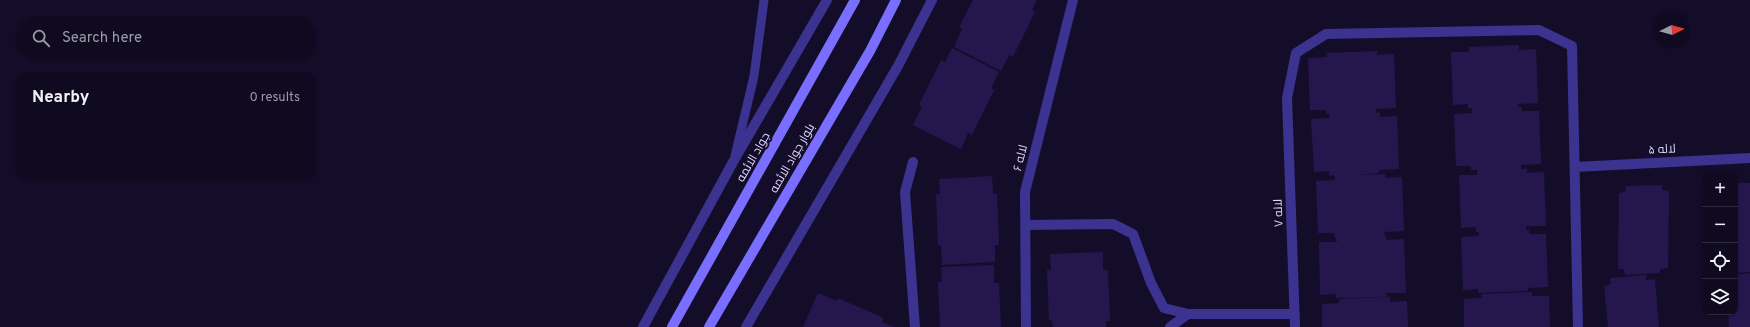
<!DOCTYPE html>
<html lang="en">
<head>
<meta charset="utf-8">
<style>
  :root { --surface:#0f0a20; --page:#1d182d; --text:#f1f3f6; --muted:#9b9aa5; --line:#2f2b3e }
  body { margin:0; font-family:Overpass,Cairo,sans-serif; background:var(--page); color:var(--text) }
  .controls { position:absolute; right:12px; bottom:12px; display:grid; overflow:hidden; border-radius:8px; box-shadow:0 1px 3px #0004 }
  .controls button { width:36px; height:36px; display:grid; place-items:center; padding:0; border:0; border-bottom:1px solid var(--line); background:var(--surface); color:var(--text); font:20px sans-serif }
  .compass { position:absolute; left:1654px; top:12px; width:36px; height:36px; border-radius:50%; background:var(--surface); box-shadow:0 1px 3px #0004; rotate:85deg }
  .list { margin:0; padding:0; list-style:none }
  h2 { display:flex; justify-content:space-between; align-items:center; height:52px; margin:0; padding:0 16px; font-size:17px }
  h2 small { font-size:13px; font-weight:400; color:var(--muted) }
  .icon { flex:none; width:22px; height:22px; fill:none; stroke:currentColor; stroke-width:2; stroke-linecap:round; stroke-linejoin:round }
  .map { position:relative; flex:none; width:1750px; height:327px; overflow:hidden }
  .search { position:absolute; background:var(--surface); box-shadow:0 1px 3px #0004; left:16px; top:16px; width:300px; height:44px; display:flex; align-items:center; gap:10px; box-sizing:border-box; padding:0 14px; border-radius:22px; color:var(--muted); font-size:15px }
  .panel { position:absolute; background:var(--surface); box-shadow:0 1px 3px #0004; left:16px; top:72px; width:300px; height:108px; border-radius:12px }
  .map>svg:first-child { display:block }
</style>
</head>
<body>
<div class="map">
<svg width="1750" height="327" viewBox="0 0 1750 327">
  <rect width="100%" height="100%" fill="#140d2a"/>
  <!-- building -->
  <path fill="#25174e" d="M973 0H1037L1032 10 1035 12 1013 57 1009 55 1001 71 954 47 962 29 959 27Z
    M1519 45V50L1536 49 1538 103 1518 104V107H1522V111H1539L1541 164 1521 165V169L1527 168V173L1544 172 1546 226H1526V230H1529V234H1546L1548 287 1528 288V291L1478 293V289L1463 290 1461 237 1479 236V232H1476V227L1461 228 1459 175H1477V170H1471V166H1456L1454 114 1472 113V108L1468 109V104L1453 105 1451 52H1469V47Z
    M952 48 999 72 991 88 994 90 972 135 968 133 961 149 913 125 922 107 919 105 941 60 945 62Z
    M1377 51V55L1394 54 1396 108 1376 109V113L1380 112V117L1397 116 1399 169 1379 170V173L1357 175 1385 174V178L1402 177 1404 231 1384 232 1387 240 1404 239 1406 293H1386V297L1336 298V294L1320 295 1319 242H1337L1334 233H1318L1316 181 1335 180 1334 175 1329 176V171L1314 172 1311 119 1330 118 1329 114H1326V110H1310L1308 58 1327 57 1326 53Z
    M992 176 993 194H997L999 245H995V262L942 265 941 245H938L936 194H940L939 179Z
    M1735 183H1750V272L1735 273Z
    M1662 185V190L1669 191 1668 268 1660 269V273L1625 275 1624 269H1618L1619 193 1625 192 1626 186Z
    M1103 252V270H1108L1110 321H1106V327H1053L1052 321 1049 320 1047 270H1051L1050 254Z
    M994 265V283H999L1001 327H940L938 282H942L941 267Z
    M1750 273V327H1729L1728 312H1735V275Z
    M1646 275V280L1655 279 1659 327H1608L1604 286 1611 284 1610 278Z
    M1532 292V296H1549L1550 327H1464V299L1482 298 1481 294Z
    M818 293 837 301 838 298 884 318 882 322 894 327H803Z
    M1390 297V302L1407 301 1408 327H1322V304L1339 303V299Z"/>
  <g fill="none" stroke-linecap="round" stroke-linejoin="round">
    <!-- lane -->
    <path stroke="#3b338f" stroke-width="9" d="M735 156 754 76 764 0"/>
    <!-- street -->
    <path stroke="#3b338f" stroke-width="10" d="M913 162 905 192 915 327
      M1575 167 1750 158
      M1026 225 1113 224 1133 234 1151 283 1164 308 1188 314H1295
      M643 327 733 162 827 0
      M746 327 898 66 932 0
      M1026 327 1025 192 1073 0
      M1170 327 1188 314
      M1295 327 1287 98 1296 53 1326 34 1539 30 1572 46 1578 327"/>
    <!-- secondary -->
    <path stroke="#796eff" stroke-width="10" d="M672 327 855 0
      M709 327 870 51 896 0"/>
  </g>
  <g text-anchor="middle" stroke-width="4" stroke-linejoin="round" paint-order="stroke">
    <!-- street labels -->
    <g font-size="12" fill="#ddd7ff" stroke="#140d2a">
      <text transform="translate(1662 149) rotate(-3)" y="4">لاله ۵</text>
      <text transform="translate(753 157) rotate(-60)" y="4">جواد الائمه</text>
      <text transform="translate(792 158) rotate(-60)" y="4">بلوار جواد الائمه</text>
      <text transform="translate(1020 158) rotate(-76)" y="4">لاله ۶</text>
      <text transform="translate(1278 213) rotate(-92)" y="4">لاله ۷</text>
    </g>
  </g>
</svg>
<div class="controls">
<button>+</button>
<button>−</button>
<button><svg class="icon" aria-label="locate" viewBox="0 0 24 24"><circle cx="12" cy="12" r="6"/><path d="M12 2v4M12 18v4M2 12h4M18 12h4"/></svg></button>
<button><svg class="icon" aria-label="layers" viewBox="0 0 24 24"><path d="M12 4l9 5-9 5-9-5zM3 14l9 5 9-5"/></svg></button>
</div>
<svg class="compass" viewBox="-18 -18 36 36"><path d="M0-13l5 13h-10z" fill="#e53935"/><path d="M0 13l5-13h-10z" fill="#9b9aa5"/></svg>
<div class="search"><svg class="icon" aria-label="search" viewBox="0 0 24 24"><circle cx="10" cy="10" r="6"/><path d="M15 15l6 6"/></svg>Search here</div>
<section class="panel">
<h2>Nearby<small>0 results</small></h2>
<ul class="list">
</ul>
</section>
</div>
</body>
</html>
